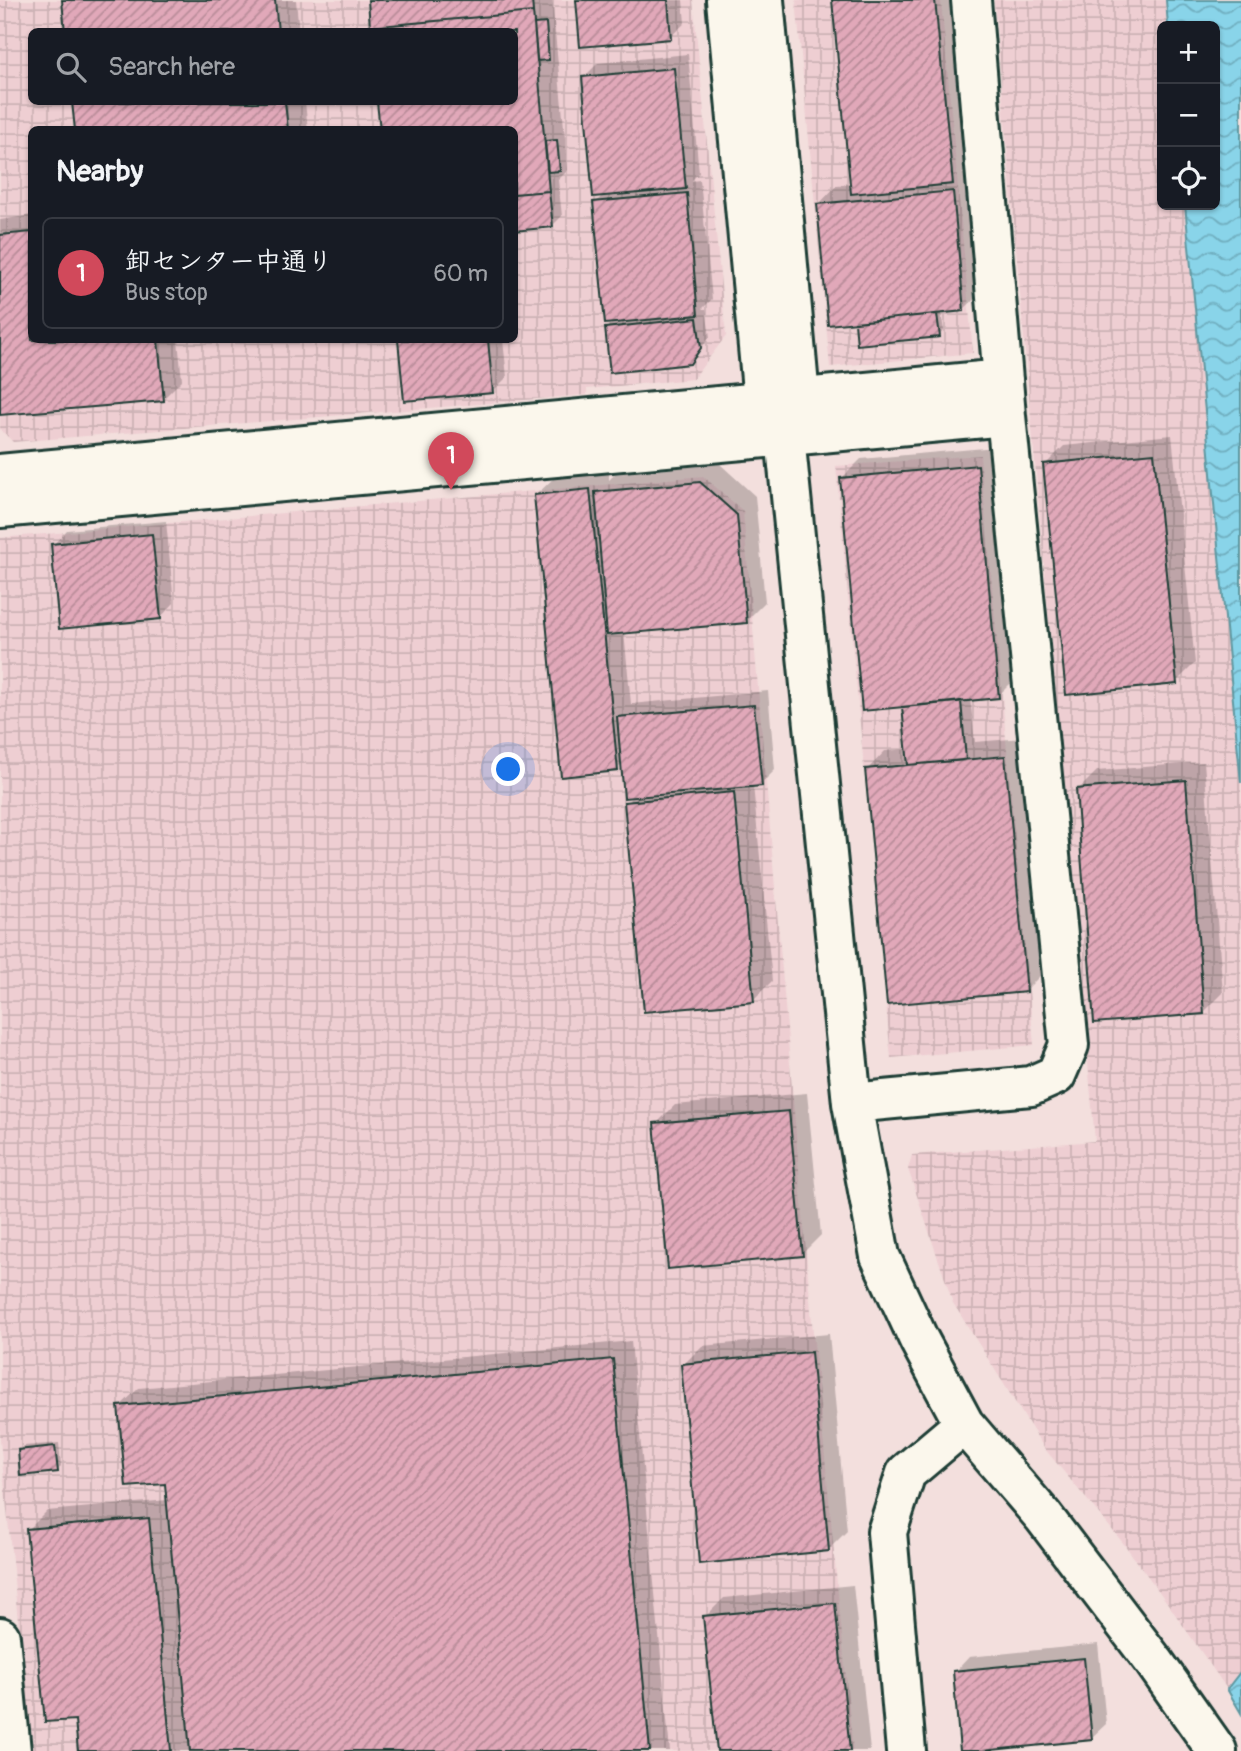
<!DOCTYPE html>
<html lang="en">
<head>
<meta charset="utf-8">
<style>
  :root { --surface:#171b24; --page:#242831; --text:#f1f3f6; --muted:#9ea1a6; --line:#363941; --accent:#d1495b }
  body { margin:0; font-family:Pangolin,"Klee One",sans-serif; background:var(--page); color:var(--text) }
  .controls { position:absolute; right:21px; top:21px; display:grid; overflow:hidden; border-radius:10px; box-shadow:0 2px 5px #0004 }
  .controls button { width:63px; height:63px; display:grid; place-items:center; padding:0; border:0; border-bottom:2px solid var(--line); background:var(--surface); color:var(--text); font:35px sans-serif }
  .you { position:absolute; left:509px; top:770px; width:24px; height:24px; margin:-18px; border:5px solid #fff; border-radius:50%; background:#1a73e8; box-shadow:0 0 0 10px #1a73e833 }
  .badge { display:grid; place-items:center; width:46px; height:46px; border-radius:50%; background:var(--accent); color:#fff; font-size:23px; font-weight:700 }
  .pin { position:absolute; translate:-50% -58px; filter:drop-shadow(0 2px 4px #0008) }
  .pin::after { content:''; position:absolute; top:37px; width:24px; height:21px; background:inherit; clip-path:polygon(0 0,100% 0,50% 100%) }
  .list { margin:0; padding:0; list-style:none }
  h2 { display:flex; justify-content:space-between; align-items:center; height:91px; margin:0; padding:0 28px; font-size:30px }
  h2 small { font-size:23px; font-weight:400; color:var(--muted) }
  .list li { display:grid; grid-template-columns:46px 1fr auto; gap:21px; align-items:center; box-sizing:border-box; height:112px; margin:0 14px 14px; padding:0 14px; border:2px solid var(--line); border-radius:10px }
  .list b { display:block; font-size:26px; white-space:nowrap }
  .list p { margin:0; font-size:23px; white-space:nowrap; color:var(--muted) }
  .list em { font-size:23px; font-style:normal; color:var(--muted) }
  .icon { flex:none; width:38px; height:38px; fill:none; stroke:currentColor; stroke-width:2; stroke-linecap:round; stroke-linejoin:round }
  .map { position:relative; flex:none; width:1241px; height:1751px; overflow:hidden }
  .search { position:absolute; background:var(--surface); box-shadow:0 2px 5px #0004; left:28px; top:28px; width:490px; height:77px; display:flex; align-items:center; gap:18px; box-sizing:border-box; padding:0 24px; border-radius:10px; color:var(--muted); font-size:26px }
  .panel { position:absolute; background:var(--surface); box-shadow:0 2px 5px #0004; left:28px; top:126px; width:490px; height:217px; border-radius:10px }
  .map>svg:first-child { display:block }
</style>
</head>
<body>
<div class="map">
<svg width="1241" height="1751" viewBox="0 0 1241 1751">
  <defs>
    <pattern id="industrial-grid" width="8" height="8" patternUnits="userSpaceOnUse" patternTransform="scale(1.75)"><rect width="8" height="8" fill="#eeced2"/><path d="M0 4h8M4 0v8" fill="none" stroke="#ccb2b5"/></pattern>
    <pattern id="water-waves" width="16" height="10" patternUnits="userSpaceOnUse" patternTransform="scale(1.75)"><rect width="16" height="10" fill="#89d4e9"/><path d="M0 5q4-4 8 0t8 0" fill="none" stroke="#6fadbe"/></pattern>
    <pattern id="building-hatch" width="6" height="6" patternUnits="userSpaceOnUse" patternTransform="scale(1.75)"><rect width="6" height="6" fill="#e1a8b9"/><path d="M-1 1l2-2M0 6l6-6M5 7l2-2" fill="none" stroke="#b68a97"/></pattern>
  </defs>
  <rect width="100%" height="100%" fill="#f3dfdd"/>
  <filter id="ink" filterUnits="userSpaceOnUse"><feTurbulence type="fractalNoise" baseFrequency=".0143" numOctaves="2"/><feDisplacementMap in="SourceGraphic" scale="14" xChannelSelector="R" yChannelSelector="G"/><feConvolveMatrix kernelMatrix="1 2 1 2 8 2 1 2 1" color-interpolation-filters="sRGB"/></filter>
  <g filter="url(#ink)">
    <!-- industrial -->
    <path fill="url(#industrial-grid)" fill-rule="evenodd" d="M0 0H693L726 336 693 379 587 389V395L13 442 0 429ZM32 32H514V102H32ZM32 130H514V340H32Z
      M796 0H941L973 353 830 367Z
      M994 0H1166L1168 26H1162V205H1185L1241 783V1671L1227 1689 1166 1601 1124 1544 1044 1448 953 1303 908 1169 912 1155 1095 1141Z
      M980 455 1034 1045 891 1058 836 466Z
      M703 476 743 511 811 1311 853 1751H31L0 1440V538Z"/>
    <!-- water -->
    <path fill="url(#water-waves)" stroke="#5f98a1" stroke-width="2" d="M1166 0H1241V783L1185 205H1215V26H1168Z
      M1241 1671V1713L1227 1689Z"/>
    <!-- shadow -->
    <path fill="#0003" d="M64 0H296L299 32H67Z
      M370 0H552L568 170 558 180 562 216 552 226 514 130H382L379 102H514V32Z
      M578 0H683L685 23 670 37Z
      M834 0H955L972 164 962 174 972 173 983 291 964 309 941 312 944 331 939 335 857 323 819 204 837 185 851 184Z
      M688 54 699 173 691 181 700 180 712 299 702 309H706L710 337 689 363 607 328 614 321 595 203 604 194 584 77 598 63Z
      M74 102H305L308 130H77Z
      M32 215V340H178L182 380 163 399 0 414V220Z
      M400 340H503L507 377 493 391 405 399Z
      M1172 435 1195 663 1176 682 1045 465 1064 446Z
      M996 447 1017 677 998 696 970 698 975 742 1023 738 1045 971 1026 990 867 770 885 751 908 749 903 705 842 478 861 459Z
      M720 464 755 496 765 602 746 621 624 632 631 704 768 691 775 770 761 784 753 785 772 981 753 1000 626 803 634 795 623 763 617 769 536 495 555 477 609 471V480L615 474Z
      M166 521 174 603 160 618 53 545 67 530Z
      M1204 762 1223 993 1204 1012 1078 790 1097 771Z
      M807 1093 821 1235 802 1254 656 1124 675 1105Z
      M829 1334 847 1531 828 1550 683 1365 702 1346Z
      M631 1341 670 1751H80L77 1718 28 1530 47 1511 168 1500 166 1482 120 1406 139 1388Z
      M59 1443 61 1466 57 1471 20 1450 24 1446Z
      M853 1585 870 1751H718L705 1617 724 1598Z
      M1098 1644 1106 1724 1091 1738 962 1751 955 1672 969 1657Z"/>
    <!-- building -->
    <path fill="url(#building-hatch)" stroke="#1f3d34" stroke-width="2" d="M62 0H275L278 32H65Z
      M368 0H532L533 12 370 27Z
      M576 0H668L671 39 580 47Z
      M832 0H935L953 184 851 194Z
      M533 12 549 191 514 194V130H380L377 102H514V32H371L370 27Z
      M546 23 549 60 537 61 534 24Z
      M674 68 686 189 593 197 582 77Z
      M72 102H285L288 130H75Z
      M557 140 560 171 548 172 545 141Z
      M549 191 553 227 514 231V194Z
      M953 191 964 311 828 325 817 204Z
      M687 193 698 315 605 324 593 202Z
      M32 232V340H158L164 401 0 415V235Z
      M937 314 940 337 857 345 855 322Z
      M697 318 701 348 690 364 610 373 605 328Z
      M398 340H488L493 393 404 401Z
      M1154 453 1177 684 1066 695 1043 464Z
      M978 465 999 698 862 711 840 478Z
      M700 482 737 515 747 623 607 635 595 492Z
      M590 489 618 771 561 777 534 495Z
      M152 534 161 619 59 629 51 544Z
      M961 701 966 760 908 765 902 707Z
      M754 705 762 786 624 798 617 717Z
      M1005 756 1027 992 887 1005 865 769Z
      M1186 780 1204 1014 1094 1023 1076 789Z
      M734 792 754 1002 644 1012 624 802Z
      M789 1111 803 1256 668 1269 654 1123Z
      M811 1352 829 1551 699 1564 681 1364Z
      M613 1359 650 1751H190L165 1484 126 1487 118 1406Z
      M55 1446 58 1472 20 1476 18 1450Z
      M149 1518 171 1751H78L75 1720 45 1722 26 1529Z
      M835 1603 850 1751H717L703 1616Z
      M1084 1658 1092 1740 982 1751H960L953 1671Z"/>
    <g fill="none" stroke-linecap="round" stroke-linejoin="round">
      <defs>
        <path id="minor" d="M726 0 763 401 785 436 852 1103 880 1256 919 1340 964 1424 1043 1516 1155 1663 1217 1751
          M764 0 800 398 791 421
          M0 474 1003 379
          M0 508 1006 416
          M852 1103 1031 1086 1056 1075 1069 1045 1006 416 971 0
          M0 1637 11 1751
          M906 1751 887 1532 906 1473 964 1424"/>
      </defs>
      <!-- minor casing -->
      <use href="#minor" stroke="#1f3d34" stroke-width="44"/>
      <!-- minor -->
      <use href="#minor" stroke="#fbf7ec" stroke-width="38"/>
    </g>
  </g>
</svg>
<div class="controls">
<button>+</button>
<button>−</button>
<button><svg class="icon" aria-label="locate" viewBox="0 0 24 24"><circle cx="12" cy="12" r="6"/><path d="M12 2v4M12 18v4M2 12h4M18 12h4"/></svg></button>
</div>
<div class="you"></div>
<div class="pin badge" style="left:451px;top:490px">1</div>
<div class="search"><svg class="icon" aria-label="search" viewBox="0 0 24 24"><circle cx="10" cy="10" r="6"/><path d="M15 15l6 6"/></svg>Search here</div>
<section class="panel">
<h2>Nearby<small></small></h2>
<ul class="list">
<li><span class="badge">1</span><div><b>卸センター中通り</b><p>Bus stop</p></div><em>60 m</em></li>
</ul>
</section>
</div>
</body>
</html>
